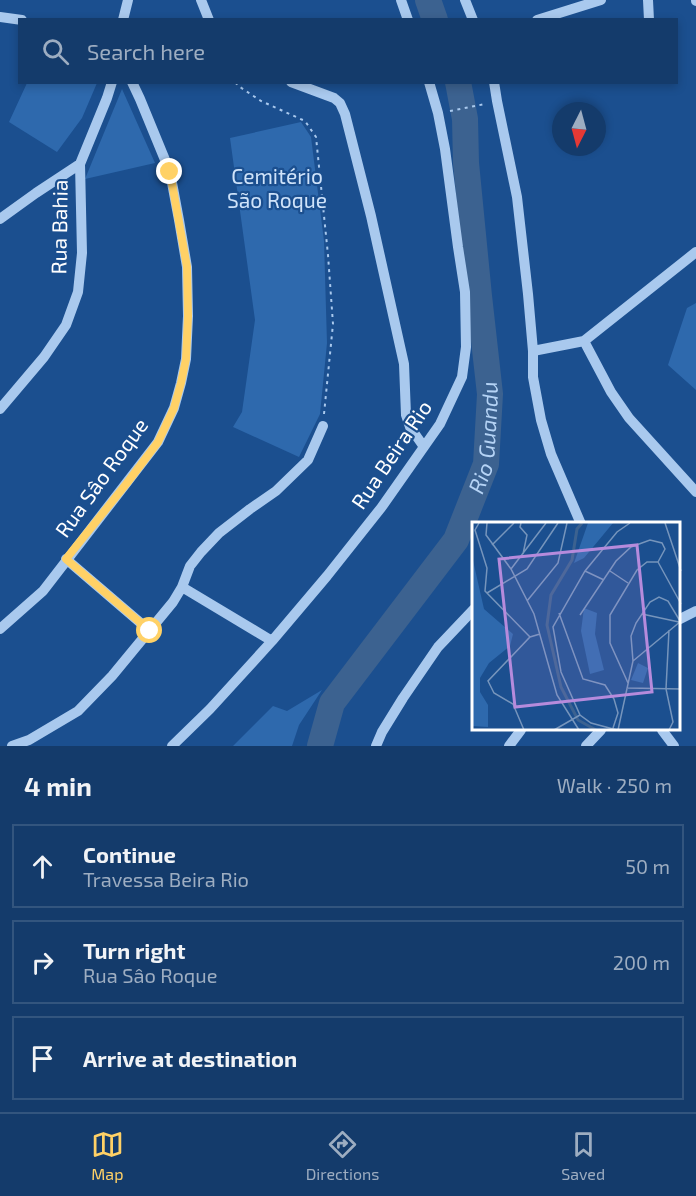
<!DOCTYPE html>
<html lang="en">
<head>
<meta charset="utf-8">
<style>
  :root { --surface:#143b6b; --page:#214673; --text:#f1f3f6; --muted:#9dadc1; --line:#33557e; --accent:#ffd166 }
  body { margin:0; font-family:"Exo 2",sans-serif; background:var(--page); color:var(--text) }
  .compass { position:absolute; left:552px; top:102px; width:54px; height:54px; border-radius:50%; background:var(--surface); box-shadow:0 3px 9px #0003; rotate:186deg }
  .stop { position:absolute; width:18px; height:18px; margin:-14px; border:4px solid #ffd166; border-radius:50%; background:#fff }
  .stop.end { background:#ffd166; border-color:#fff; box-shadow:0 2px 6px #0008 }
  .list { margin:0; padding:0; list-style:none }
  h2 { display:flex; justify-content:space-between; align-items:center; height:78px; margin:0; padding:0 24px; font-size:26px }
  h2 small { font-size:20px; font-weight:400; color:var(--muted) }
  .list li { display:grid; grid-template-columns:39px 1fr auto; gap:18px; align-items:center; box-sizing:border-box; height:84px; margin:0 12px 12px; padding:0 12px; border:2px solid var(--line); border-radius:0px }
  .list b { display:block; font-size:22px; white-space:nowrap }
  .list p { margin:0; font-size:20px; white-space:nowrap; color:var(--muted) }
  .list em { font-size:20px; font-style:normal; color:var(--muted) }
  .icon { flex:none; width:33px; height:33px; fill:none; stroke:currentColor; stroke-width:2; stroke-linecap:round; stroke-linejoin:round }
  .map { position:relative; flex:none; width:696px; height:746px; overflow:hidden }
  .search { position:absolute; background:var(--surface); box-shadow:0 3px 9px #0003; left:18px; right:18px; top:18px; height:66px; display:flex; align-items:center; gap:15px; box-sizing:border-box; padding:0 21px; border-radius:0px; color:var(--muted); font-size:22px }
  .sheet { height:366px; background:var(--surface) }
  nav { display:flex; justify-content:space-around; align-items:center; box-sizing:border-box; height:84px; border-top:2px solid var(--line); background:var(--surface); font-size:16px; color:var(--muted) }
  nav a { display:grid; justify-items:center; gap:3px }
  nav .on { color:var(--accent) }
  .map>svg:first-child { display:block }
</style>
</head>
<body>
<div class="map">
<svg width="696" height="746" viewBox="0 0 696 746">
  <rect width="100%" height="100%" fill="#1b4f8f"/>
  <!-- green -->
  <path fill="#2e69ad" d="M27 83H97L82 118 57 152 9 122Z
    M122 89 155 163 85 179Z
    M301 122 311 137 324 241 327 343 320 414 299 457 233 427 242 412 255 320 230 138Z
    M696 303V390L668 365 687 308Z
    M322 690 299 725 292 746H233L273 706 287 711Z"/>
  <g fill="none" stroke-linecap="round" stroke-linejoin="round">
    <!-- river -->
    <g stroke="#3c6290" stroke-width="26">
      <path d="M428 0 435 20"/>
      <path id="s1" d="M320 746 332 703 456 540 486 464 490 394 479 296 466 163 465 119 458 82"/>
    </g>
    <!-- path -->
    <path stroke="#a9c9ee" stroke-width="2" stroke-dasharray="3 4.5" stroke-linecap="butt" d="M236 82 237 85 261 101 305 121 316 137 328 255 333 324 324 414
      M450 111 485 104"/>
    <!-- minor -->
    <path stroke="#a9c9ee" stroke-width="10" d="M201 0 209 20
      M401 0 408 20
      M465 0 473 20
      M648 0 649 20
      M696 0V1
      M0 17 22 20
      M123 20 128 0
      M537 20 601 0
      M291 82 334 98 340 103 345 114 371 216 404 364 406 415 410 427 424 447
      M494 82 497 101 517 197 528 294 533 351V377L541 420 551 454 581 524
      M0 219 36 193 80 164
      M584 341 611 392 629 418 696 492
      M533 351 584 341 696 252
      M0 409 44 357 66 325 78 292 82 253 80 164 107 98 112 82
      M66 559 150 631
      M182 587 272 641
      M680 619 696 611
      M0 629 43 591 158 442 174 408 181 383 186 359 188 316 187 267 179 220 170 172 140 99 132 82
      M662 730 674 746
      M12 746 29 740 78 711 112 676 173 602 182 587 190 566 201 552 219 533 250 509 276 491 308 460 323 426
      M172 746 210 709 272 641 327 576 381 508 440 424 462 377 466 347 465 292 458 247 445 149 438 113 429 82
      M376 746 382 732 403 698 438 647 474 609
      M509 746 521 730
      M586 746 601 730"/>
  </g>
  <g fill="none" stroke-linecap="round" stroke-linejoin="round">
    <!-- route -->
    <path stroke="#ffd166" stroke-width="8" d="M150 631 66 559 127 483 158 442 174 408 181 383 186 359 188 316 187 267 170 172"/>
  </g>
  <g text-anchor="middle" stroke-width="4.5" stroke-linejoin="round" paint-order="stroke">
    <!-- park labels -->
    <g font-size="21" fill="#cfe3fa" stroke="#1b4f8f">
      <text x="277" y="184">Cemitério<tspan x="277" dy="24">São Roque</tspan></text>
    </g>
    <!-- street labels -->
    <g font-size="21" fill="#fff" stroke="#1b4f8f">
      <text transform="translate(60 227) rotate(-89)" y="7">Rua Bahia</text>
      <text transform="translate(392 455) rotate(-56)" y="7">Rua Beira Rio</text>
      <text transform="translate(102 478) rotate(-54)" y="7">Rua Sâo Roque</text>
    </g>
    <!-- water labels -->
    <g font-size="22" font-style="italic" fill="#b5d3f5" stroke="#1b4f8f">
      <text dy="8" stroke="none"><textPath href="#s1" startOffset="357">Rio Guandu</textPath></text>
    </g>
  </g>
  <!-- overview -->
  <g transform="translate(472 522)">
    <rect width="208" height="208" fill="#1b4f8f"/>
    <path d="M116 1H141L112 36 102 41ZM0 34 12 87 41 112 38 124 17 141 8 156V170L16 183V205L0 204ZM112 86 125 91 123 112 132 148 118 152 109 109ZM166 141 176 146 171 161 159 158Z" fill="#2e69ad"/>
    <path fill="none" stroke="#3c6290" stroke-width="3" d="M110 1 105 7 100 38 79 73 75 103 89 165 106 198 124 208"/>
    <path fill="none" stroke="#7695bc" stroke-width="1.5" d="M7 1 3 8 15 46 13 69 58 115M15 1 14 13 39 47 62 92 85 173 107 208M49 1 48 5 55 13 51 32M193 1 209 49M20 23 42 1M186 40 209 82M39 47 74 1M113 49 132 58M138 49 156 61M15 71 55 47 86 1M55 79 86 41 95 1M87 91 111 157 133 163 142 177 146 191 141 206M170 92 207 100M108 93 144 39 159 25 178 18 190 21 193 27 186 40M197 108 194 167 201 200 197 208M161 139 209 99M156 161 138 121V93L165 48 175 40H186M156 166 209 167M52 208 41 182 22 171 16 159 58 115 68 112M82 208 108 193M145 208 119 201 108 193 89 150 81 105 113 49 145 10 158 1M146 208 161 139 159 114 164 101 178 80 187 75 196 79 208 99"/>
    <path fill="#b68bdc" fill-opacity="0.15" stroke="#b68bdc" stroke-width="3" d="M165 23 180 170 43 185 27 37Z"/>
    <rect width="208" height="208" fill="none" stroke="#fff" stroke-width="3"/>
  </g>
</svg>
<svg class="compass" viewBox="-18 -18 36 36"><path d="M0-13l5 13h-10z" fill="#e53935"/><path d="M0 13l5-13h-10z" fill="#9dadc1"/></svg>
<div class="stop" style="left:150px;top:631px"></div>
<div class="stop end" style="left:170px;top:172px"></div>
<div class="search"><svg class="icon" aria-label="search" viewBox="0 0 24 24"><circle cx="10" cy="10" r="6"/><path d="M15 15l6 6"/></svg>Search here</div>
</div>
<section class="sheet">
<h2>4 min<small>Walk · 250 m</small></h2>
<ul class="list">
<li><svg class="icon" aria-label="ahead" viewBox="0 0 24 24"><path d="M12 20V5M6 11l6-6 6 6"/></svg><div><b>Continue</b><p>Travessa Beira Rio</p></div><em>50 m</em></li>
<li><svg class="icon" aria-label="right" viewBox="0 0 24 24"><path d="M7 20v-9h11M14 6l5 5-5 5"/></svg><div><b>Turn right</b><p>Rua Sâo Roque</p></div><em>200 m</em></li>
<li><svg class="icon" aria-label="arrive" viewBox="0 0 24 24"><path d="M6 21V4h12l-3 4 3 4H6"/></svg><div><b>Arrive at destination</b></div></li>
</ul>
</section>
<nav>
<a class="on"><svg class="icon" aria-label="map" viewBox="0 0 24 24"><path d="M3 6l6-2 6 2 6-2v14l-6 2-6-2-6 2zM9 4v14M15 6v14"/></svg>Map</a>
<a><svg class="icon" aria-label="directions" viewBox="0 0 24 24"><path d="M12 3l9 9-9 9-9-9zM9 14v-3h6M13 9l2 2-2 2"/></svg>Directions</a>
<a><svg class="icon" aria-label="saved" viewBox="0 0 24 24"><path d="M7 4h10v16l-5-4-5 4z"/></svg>Saved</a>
</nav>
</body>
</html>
